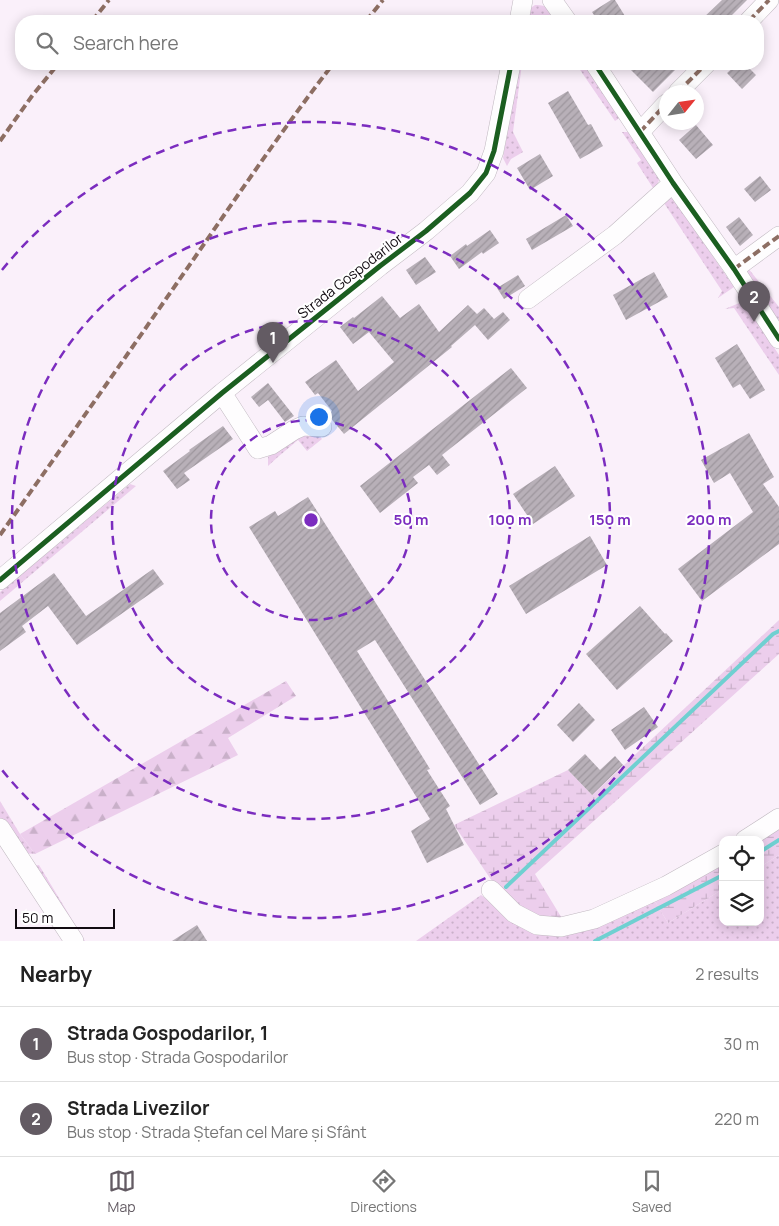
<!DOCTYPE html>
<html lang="en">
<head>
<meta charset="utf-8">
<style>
  :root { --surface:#fff; --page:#f6f6f6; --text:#222; --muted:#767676; --line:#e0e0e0; --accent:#635b63 }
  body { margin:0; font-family:Manrope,sans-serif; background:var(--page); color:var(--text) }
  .controls { position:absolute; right:15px; bottom:15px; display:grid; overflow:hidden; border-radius:10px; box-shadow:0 2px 12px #0003 }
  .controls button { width:45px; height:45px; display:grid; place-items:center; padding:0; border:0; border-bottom:1px solid var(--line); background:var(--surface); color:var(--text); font:25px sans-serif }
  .compass { position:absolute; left:659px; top:85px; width:45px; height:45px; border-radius:50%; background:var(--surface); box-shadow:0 2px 12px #0003; rotate:60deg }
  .scale { position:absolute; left:15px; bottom:12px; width:100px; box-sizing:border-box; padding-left:5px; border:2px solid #110b11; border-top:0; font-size:14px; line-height:18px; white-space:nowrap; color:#110b11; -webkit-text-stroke:4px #fff; paint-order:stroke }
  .you { position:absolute; left:318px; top:416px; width:18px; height:18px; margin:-12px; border:4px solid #fff; border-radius:50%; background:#1a73e8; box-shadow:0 0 0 8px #1a73e833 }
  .badge { display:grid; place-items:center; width:32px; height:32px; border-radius:50%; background:var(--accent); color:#fff; font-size:16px; font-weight:700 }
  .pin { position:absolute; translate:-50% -41px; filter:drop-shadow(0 1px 2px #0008) }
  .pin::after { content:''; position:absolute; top:26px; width:18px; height:15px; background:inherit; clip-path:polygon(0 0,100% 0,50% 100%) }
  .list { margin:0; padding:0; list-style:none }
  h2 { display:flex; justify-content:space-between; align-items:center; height:65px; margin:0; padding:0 20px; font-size:21px }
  h2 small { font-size:16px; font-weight:400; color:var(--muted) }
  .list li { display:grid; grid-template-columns:32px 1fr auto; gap:15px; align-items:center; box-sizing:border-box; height:75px; padding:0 20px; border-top:1px solid var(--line) }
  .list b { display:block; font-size:19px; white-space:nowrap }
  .list p { margin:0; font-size:16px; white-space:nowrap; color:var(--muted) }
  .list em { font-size:16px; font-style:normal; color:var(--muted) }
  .icon { flex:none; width:28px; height:28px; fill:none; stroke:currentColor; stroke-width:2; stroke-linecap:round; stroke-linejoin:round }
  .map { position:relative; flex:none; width:779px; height:941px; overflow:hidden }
  .search { position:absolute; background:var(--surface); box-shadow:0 2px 12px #0003; left:15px; right:15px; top:15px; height:55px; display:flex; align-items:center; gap:12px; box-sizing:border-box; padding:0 18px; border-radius:20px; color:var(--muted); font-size:19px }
  .sheet { height:215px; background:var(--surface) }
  nav { display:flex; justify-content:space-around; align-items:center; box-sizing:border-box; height:70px; border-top:1px solid var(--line); background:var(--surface); font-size:14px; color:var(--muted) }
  nav a { display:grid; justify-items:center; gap:2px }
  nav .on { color:var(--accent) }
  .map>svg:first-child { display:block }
</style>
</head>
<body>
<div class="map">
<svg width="779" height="941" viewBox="0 0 779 941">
  <defs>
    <pattern id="grass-dots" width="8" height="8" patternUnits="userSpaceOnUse" patternTransform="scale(1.25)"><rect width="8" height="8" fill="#ecceec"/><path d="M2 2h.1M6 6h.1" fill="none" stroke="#c9b0c9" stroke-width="1.8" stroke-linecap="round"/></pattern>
    <pattern id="forest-firs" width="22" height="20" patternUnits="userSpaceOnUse" patternTransform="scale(1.25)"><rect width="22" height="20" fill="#ecceec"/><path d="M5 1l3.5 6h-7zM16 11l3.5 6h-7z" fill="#c9b0c9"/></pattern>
    <pattern id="wetland-marsh" width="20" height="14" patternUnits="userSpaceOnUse" patternTransform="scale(1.25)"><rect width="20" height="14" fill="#ecceec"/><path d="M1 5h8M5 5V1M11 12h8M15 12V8" fill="none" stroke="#c9b0c9"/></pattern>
    <pattern id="building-hatch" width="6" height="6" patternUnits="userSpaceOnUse" patternTransform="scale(1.25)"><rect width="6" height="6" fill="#b8b0b8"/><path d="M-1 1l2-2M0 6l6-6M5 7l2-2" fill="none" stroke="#9d969d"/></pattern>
  </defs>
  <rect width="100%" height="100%" fill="#faf0fa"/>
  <!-- grass -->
  <path fill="url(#grass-dots)" d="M535 5C549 5 551 10 559 21H547L542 15C536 17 531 21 524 21L529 9Z
    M518 64H522L513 132 523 152 511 159 507 166 503 158Z
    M576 64H586L621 117 615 121Z
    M622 132H629L660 178 655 189 649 196 653 188 637 163 641 160Z
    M672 197 734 287 718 298 722 291 664 203Z
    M748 268 779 307V329L741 273Z
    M744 301 779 355V375L734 308 725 309Z
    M301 430 318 434 322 439 307 451 298 440 279 456 268 466V457L280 444Z
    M130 484 136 486 0 601V592Z
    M0 801 20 834 35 854 21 853 0 822Z
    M779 855V941H416L481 895 514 919 536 931 653 898 668 923 723 889V922H760V867Z
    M39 865 85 941H81L31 866Z"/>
  <!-- forest -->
  <path fill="url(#forest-firs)" d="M286 681 296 696 228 738 238 755 35 854 20 834Z"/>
  <!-- wetland -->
  <path fill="url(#wetland-marsh)" d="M779 620V654L535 874 563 920 540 919 512 905 496 887 454 825 568 770 592 795Z
    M779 824V855L760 867V840Z
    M723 860V889L668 923 653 898Z"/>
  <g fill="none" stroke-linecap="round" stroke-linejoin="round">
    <!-- stream -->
    <path stroke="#6fd0d1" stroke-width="4" d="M760 852 779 840
      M506 887 773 634 779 631
      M595 941 723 875"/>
  </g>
  <!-- building -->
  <path fill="url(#building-hatch)" d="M611 0H615L628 21H598L592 12Z
    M722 0H747L726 21H700Z
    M625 64H681L653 92Z
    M737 64H745L756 75 742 89 727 73Z
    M568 91 588 125 591 124 603 146 580 159 548 103Z
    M696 125 713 145 696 159 679 140Z
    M540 154 553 176 530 190 517 168Z
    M760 176 771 190 755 202 744 189Z
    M566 215 573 226 532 250 526 239Z
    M739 217 753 235 740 246 726 227Z
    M490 230 499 243 483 254 482 252 459 269 450 256 466 244 467 246Z
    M425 257 436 272 416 285 406 270Z
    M654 272 668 297 626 320 613 295Z
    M518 275 525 286 504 299 497 288Z
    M382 296 400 318 419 304 439 332 468 305 477 314 484 308 494 319 503 312 510 320 488 340 475 325 451 346 452 347 344 434 328 415 332 411 318 393 315 395 305 382 336 360 358 391 394 362 369 332 353 344 340 327 353 317 354 318Z
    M737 344 765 390 750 399 740 384 733 388 715 358Z
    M511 368 527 388 442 455 450 465 437 475 429 465 413 477 418 483 380 513 360 486Z
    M268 383 294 416 285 422 268 400 259 407 251 397Z
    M223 426 233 439 184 473 190 480 177 489 163 471 190 451 189 450Z
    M749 433 774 477 763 484 779 507V544L702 601 678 569 753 512 730 473 714 483 701 460Z
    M555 466 575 496 533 524 513 494Z
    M308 497 498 794 480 805 375 640 357 651 430 769 427 770 450 806 446 809 464 845 427 863 411 831 430 819 249 527 275 511 278 516Z
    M590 536 607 565 526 614 509 586Z
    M153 569 164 584 77 645 48 606 22 626 26 632 0 651V613L54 573 86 616Z
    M640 606 665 634 666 633 673 641 617 690 586 654Z
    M579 703 595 720 573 742 557 725Z
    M644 707 658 727 625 750 611 730Z
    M585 754 600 770 615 756 623 765 592 795 568 770Z
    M197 925 207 941H172Z"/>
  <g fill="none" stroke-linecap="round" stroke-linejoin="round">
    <defs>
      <path id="minor" d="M552 0 567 21
        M519 21 523 0
        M749 21 769 0
        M595 64 673 183 734 269 779 339
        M678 92 706 64
        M640 132 666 104
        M734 269 779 236
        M528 299 615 235 673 183
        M222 393 258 449 271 445 294 430 303 426 322 427
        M0 580 222 393 380 266 426 231 470 193 486 173 494 151 511 64
        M0 828 74 941
        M745 840 779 818
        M491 890 514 913 537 925 561 927 594 919 666 886 723 854"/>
    </defs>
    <!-- minor casing -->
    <use href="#minor" stroke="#c1b9c1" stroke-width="20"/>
    <!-- minor -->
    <use href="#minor" stroke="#fefdfe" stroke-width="19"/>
    <!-- quiet -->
    <path stroke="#8d6e63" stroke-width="4" stroke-dasharray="8 4" stroke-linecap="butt" d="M92 21 109 0
      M366 21 383 0
      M749 21 769 0
      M678 92 706 64
      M640 132 666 104
      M0 141 32 96 58 64
      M734 269 779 236
      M0 535C59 452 118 368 177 283 228 210 278 135 333 64"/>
    <defs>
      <path id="cycleway" d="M595 64 673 183 734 269 779 339
        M0 580 222 393 380 266 426 231 470 193 486 173 494 151 511 64"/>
    </defs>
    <!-- cycleway casing -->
    <use href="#cycleway" stroke="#fff" stroke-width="8"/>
    <!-- cycleway -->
    <use href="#cycleway" stroke="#1b5e20" stroke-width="5"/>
  </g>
  <!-- distance rings -->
  <g fill="none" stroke="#7b2cbf" stroke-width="2.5" stroke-dasharray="9 6">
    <circle cx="311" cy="520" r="100"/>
    <circle cx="311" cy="520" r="199"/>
    <circle cx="311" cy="520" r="299"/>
    <path d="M2 270A398 398 0 1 1 2 770"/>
  </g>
  <g text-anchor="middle" stroke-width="4" stroke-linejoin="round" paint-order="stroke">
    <!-- street labels -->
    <g font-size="14" fill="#110b11" stroke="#fff">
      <text transform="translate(350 276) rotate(-38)" y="5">Strada Gospodarilor</text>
    </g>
  </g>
  <circle cx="311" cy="520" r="8" fill="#7b2cbf" stroke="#fff" stroke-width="2.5"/>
  <g font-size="15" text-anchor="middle" font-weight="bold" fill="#7b2cbf" stroke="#fff" stroke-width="4" stroke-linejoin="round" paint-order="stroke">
    <text x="411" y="525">50 m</text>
    <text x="510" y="525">100 m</text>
    <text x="610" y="525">150 m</text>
    <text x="709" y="525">200 m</text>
  </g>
</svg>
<div class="controls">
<button><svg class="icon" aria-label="locate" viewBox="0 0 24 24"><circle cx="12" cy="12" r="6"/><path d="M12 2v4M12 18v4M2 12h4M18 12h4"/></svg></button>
<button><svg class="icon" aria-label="layers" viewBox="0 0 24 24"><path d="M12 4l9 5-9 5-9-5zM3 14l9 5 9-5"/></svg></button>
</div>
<svg class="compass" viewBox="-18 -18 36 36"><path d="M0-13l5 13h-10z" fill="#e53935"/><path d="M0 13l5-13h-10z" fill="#767676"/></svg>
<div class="scale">50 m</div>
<div class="you"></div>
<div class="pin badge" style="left:273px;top:363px">1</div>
<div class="pin badge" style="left:754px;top:322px">2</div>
<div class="search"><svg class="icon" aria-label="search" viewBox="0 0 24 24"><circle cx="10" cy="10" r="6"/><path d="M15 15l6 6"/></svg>Search here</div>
</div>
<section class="sheet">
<h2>Nearby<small>2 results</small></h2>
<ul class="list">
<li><span class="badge">1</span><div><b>Strada Gospodarilor, 1</b><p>Bus stop · Strada Gospodarilor</p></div><em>30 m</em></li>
<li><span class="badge">2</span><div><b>Strada Livezilor</b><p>Bus stop · Strada Ștefan cel Mare și Sfânt</p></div><em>220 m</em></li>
</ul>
</section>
<nav>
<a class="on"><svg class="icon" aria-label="map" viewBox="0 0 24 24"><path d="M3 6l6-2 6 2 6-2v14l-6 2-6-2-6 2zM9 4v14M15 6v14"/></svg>Map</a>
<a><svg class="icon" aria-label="directions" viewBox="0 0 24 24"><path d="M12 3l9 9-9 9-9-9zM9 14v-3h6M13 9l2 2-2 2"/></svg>Directions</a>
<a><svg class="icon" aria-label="saved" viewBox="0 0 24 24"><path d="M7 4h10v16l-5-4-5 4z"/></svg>Saved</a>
</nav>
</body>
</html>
